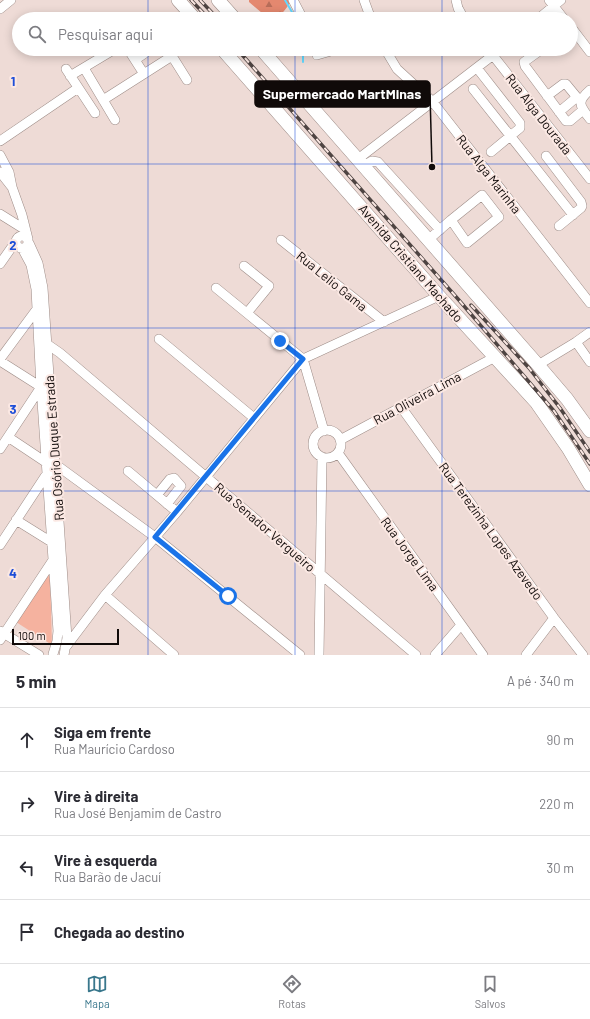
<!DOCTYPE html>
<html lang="pt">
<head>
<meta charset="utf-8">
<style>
  :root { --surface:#fff; --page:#f2f2f3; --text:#2b2b33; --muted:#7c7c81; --line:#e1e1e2; --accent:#39778c }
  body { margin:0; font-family:Barlow,sans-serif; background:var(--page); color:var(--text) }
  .scale { position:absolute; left:12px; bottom:10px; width:107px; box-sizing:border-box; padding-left:4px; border:2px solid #100a09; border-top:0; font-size:11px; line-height:14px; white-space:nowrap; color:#100a09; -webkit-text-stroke:3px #fbe8e3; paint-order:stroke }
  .stop { position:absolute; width:12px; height:12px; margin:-9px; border:3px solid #1a73e8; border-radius:50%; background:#fff }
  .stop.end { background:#1a73e8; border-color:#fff; box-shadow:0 1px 4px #0008 }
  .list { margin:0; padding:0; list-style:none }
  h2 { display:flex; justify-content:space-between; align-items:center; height:52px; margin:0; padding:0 16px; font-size:17px }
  h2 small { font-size:13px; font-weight:400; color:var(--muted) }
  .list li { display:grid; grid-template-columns:26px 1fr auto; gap:12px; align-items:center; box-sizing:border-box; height:64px; padding:0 16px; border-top:1px solid var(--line) }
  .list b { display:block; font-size:15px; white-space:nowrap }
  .list p { margin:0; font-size:13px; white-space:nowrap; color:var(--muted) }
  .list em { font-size:13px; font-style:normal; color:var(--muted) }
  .icon { flex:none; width:22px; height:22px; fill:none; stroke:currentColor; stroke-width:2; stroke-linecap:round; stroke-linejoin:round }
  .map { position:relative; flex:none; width:590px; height:655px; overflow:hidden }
  .search { position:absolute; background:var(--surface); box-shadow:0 2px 10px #0003; left:12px; right:12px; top:12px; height:44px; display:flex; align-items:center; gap:10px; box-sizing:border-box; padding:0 14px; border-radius:22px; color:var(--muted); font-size:15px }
  .sheet { height:308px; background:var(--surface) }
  nav { display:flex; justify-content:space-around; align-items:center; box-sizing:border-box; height:56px; border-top:1px solid var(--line); background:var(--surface); font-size:11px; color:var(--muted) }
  nav a { display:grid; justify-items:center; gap:2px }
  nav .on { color:var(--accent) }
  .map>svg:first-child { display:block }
</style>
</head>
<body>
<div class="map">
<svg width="590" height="655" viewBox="0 0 590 655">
  <defs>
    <pattern id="forest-firs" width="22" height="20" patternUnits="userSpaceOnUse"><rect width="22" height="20" fill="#e4886f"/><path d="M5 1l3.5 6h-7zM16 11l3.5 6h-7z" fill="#b76d59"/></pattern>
  </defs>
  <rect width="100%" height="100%" fill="#eedbd6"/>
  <!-- forest -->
  <path fill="url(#forest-firs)" d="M249 0H292C286 8 281 19 269 19L249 2Z"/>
  <!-- park -->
  <path fill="#f5b29f" d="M50 571 52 645 16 622Z"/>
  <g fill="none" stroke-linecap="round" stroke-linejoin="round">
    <!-- stream -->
    <path stroke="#62d8ff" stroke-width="2" d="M285 0 296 19
      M303 62V49"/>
    <defs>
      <path id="minor" d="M293 0 303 19
        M364 0 371 19
        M456 0 458 8 464 19
        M549 0 564 19
        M0 9 11 0
        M538 19 561 0
        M571 27 590 52
        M128 49 144 74
        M315 49 317 55 338 49
        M385 49 397 69 432 101 590 303
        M488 49 590 179
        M542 49 524 62 525 66 566 121H570L583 110
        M135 60 151 49
        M84 68 115 120
        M477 68 520 123V128L491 152
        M66 69 95 113
        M70 76 115 49
        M473 89 573 215
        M590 90C576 102 580 106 590 119
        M547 96 563 84H566L580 101
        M103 100 172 56 187 80
        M559 112 577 97
        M0 141 78 88
        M0 155 9 172 12 187 22 215 28 239
        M546 156 581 202 582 206 581 208 559 226
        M358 159 501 49
        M363 166 372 161 378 162 440 230
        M0 172 11 186
        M0 214 24 229
        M16 242a6 6 0 1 1 12 0a6 6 0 1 1-12 0Z
        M281 240 384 322
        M428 240 451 220 467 243 499 217 482 195 451 220
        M29 243 38 263 43 288 67 638 64 655
        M22 248 31 265 36 289 41 387 58 631 57 641 53 654
        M0 264 16 241
        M244 266 269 286 247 313
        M216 288 303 359 324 431
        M159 339 254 418
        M576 342 590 362
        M39 344H47L60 353 416 655
        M0 359 37 309H39
        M0 361 41 387
        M538 365 576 342 590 332
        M401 407 554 618 583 655
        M313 444a14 14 0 1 1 28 0a14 14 0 1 1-28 0Z
        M8 437 47 463
        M340 440 495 357
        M0 449 41 387
        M338 453 483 655
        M53 464H55L155 537 300 655
        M128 471 177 512
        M157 495 170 479 174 478 181 486 167 504
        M16 520 53 543 57 542
        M0 545 48 472
        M105 595 174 655
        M0 631 39 655
        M0 640 53 560
        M65 648 105 595 177 512 303 359 439 296
        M319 655 322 457
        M435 655 461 625
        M526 655 554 618"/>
      <path id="highway" d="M178 0 195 19
        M218 0 235 19
        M222 49 439 296 536 402 568 448 590 485
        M261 49 538 365 567 399 590 431"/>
    </defs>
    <!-- minor casing -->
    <use href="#minor" stroke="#9e8d88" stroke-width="10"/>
    <!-- highway casing -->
    <use href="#highway" stroke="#9e8d88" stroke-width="14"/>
    <!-- minor -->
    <use href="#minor" stroke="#fff" stroke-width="9"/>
    <!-- highway -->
    <use href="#highway" stroke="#fff" stroke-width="13"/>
    <defs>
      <path id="rail" d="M191 0 209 19
        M200 0 218 19
        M237 49 458 299 554 411 590 464
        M471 305 529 368 560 408 590 452"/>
    </defs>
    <!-- rail casing -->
    <use href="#rail" stroke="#4e4442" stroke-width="3.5"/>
    <!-- rail -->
    <use href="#rail" stroke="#fbe8e3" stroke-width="2" stroke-dasharray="6" stroke-linecap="butt"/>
  </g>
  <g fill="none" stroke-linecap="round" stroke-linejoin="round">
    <!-- route -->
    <path stroke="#1a73e8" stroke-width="5" d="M228 596 155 537 303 359 280 341"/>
  </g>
  <!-- grid -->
  <path fill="none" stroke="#1d4ed8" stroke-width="1" stroke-opacity="0.55" d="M148 0V19M295 0V19M442 0V19M148 49V655M295 49V655M442 49V655M0 164H590M0 328H590M0 491H590"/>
  <g text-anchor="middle" stroke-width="4" stroke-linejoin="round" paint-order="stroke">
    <!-- street labels -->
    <g font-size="13" fill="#100a09" stroke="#fbe8e3">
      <text transform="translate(539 114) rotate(52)" y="5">Rua Alga Dourada</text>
      <text transform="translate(489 174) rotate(52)" y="5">Rua Alga Marinha</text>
      <text transform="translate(411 263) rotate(49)" y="5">Avenida Cristiano Machado</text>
      <text transform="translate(332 281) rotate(39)" y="5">Rua Lelio Gama</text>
      <text transform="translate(417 398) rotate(-28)" y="5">Rua Oliveira Lima</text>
      <text transform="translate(54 448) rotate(-94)" y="5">Rua Osório Duque Estrada</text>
      <text transform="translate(265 527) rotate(41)" y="5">Rua Senador Vergueiro</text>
      <text transform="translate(491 531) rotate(54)" y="5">Rua Terezinha Lopes Azevedo</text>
      <text transform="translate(410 554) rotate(54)" y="5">Rua Jorge Lima</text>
    </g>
  </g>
  <g font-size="13" text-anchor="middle" font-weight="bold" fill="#1d4ed8" stroke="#fbe8e3" stroke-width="4" stroke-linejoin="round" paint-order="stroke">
    <text x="13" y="86">1</text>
    <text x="13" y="250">2</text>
    <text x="13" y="414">3</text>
    <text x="13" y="578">4</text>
  </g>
  <!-- callouts -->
  <path fill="none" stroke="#100a09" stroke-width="1.5" d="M432 167L430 94"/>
  <circle fill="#100a09" stroke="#fbe8e3" stroke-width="1.5" cx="432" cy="167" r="4"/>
  <rect fill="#100a09" stroke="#100a09" stroke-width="1.5" x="255" y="81" width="175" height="26" rx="4"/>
  <g font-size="14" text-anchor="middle" font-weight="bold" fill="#fff">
    <text x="342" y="99">Supermercado MartMinas</text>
  </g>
</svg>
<div class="scale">100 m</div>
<div class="stop" style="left:228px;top:596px"></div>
<div class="stop end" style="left:280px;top:341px"></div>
<div class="search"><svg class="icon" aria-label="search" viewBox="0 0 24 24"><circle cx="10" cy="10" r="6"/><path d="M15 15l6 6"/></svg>Pesquisar aqui</div>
</div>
<section class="sheet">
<h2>5 min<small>A pé · 340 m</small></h2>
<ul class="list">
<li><svg class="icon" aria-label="ahead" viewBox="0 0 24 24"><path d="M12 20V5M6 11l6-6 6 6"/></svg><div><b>Siga em frente</b><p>Rua Maurício Cardoso</p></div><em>90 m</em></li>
<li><svg class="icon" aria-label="right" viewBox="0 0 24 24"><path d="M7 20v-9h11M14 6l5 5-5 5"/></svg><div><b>Vire à direita</b><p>Rua José Benjamim de Castro</p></div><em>220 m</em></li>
<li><svg class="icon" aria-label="left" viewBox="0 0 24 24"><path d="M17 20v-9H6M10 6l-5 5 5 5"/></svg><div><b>Vire à esquerda</b><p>Rua Barão de Jacuí</p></div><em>30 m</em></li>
<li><svg class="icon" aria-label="arrive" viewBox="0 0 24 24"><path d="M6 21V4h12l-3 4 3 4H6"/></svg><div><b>Chegada ao destino</b></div></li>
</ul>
</section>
<nav>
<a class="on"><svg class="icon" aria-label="map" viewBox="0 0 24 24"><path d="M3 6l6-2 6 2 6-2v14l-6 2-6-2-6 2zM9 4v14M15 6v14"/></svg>Mapa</a>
<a><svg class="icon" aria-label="directions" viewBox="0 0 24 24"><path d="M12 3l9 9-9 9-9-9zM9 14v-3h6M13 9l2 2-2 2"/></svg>Rotas</a>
<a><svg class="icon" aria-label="saved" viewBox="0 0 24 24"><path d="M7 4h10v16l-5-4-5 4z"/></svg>Salvos</a>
</nav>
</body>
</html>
